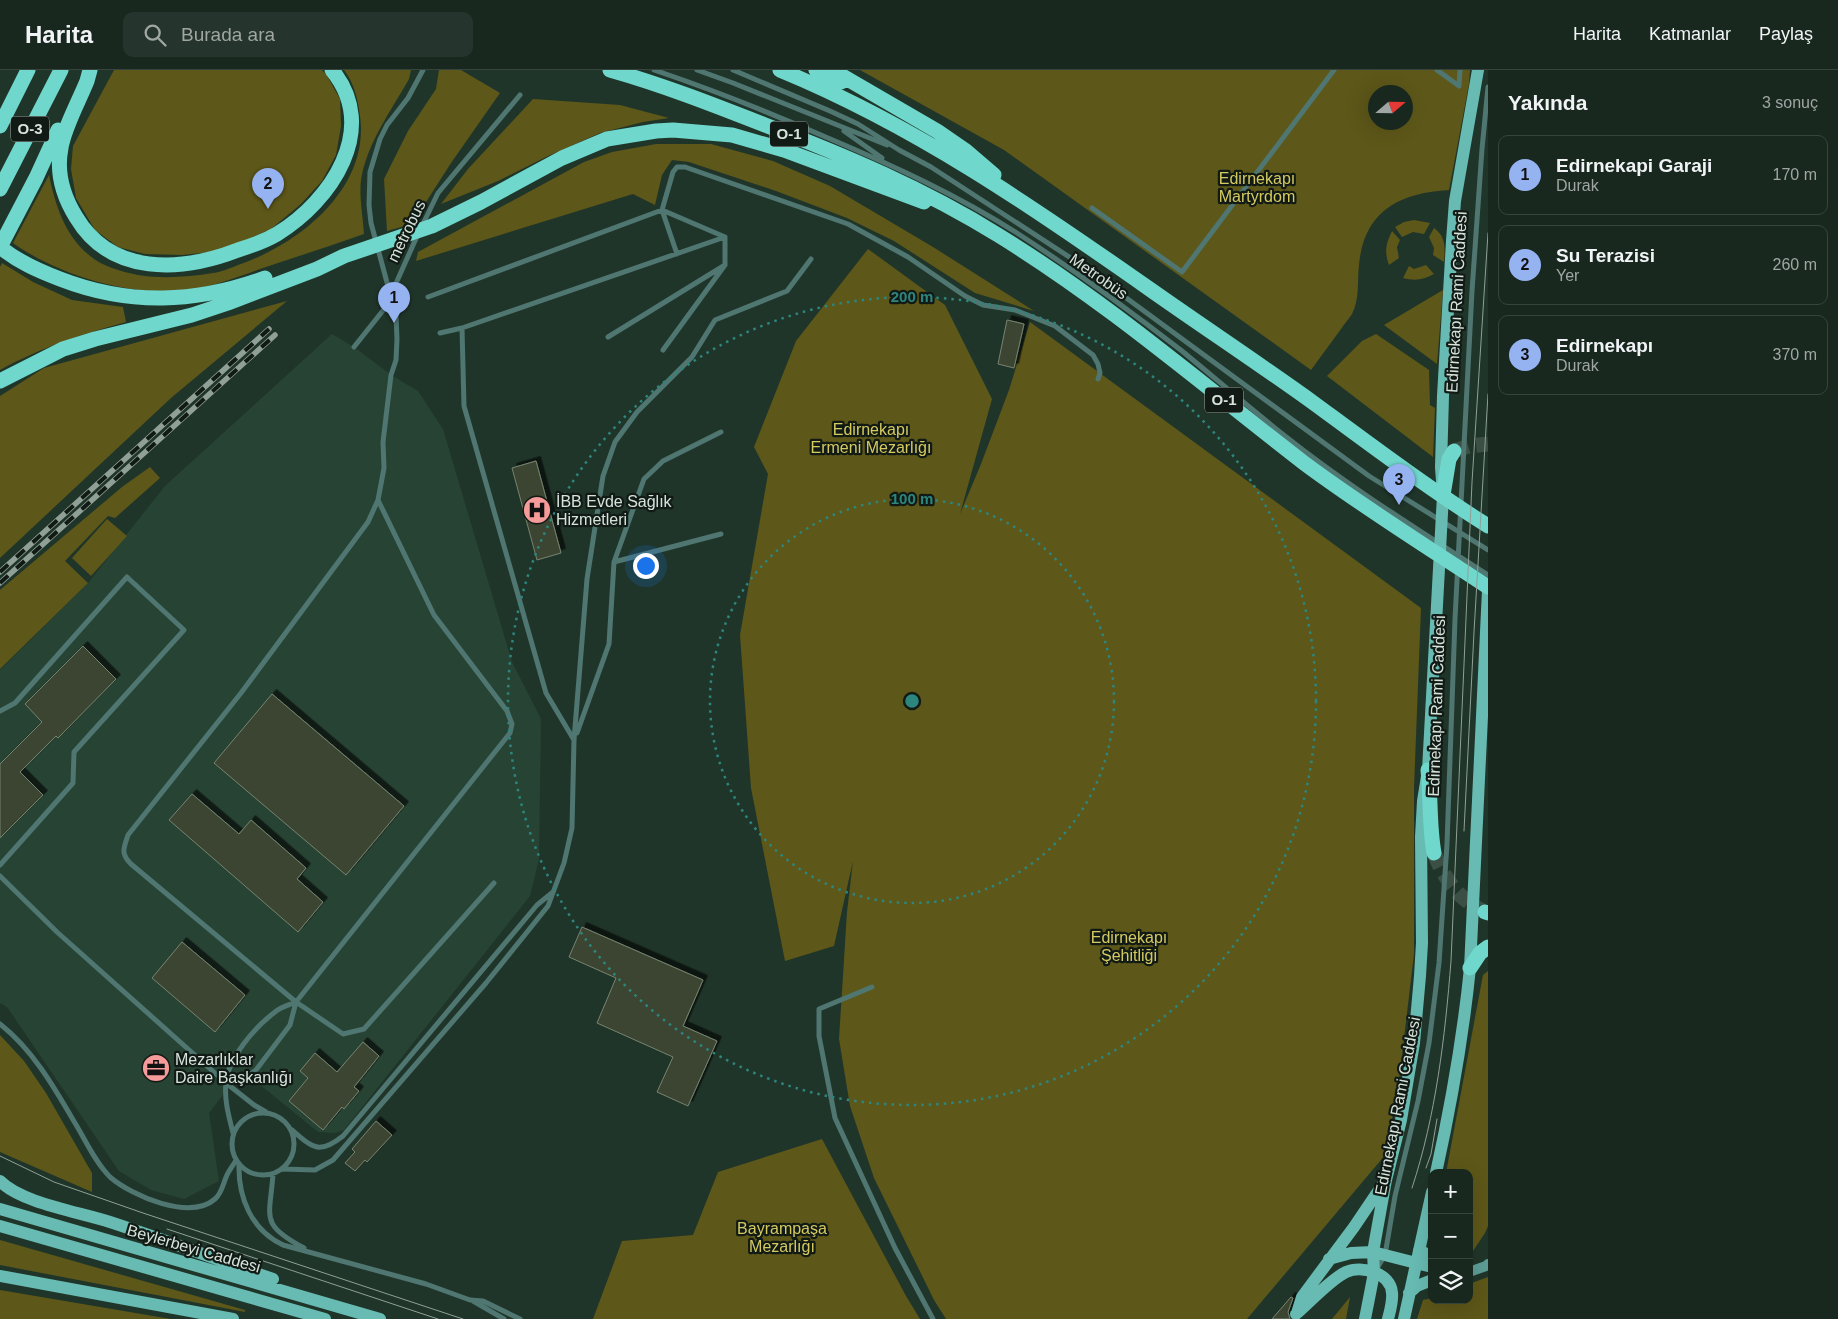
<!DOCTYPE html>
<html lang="tr">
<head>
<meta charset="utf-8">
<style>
  :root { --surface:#18281f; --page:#25342c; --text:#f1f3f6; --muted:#9fa6a4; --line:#36443d; --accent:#95b2f1 }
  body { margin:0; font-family:Arial,sans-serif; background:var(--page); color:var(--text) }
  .controls { position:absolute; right:15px; bottom:15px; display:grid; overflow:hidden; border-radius:10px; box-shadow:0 5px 20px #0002 }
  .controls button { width:45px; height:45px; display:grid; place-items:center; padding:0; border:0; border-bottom:1px solid var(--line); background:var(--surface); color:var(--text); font:25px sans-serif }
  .compass { position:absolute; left:1368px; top:15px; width:45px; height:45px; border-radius:50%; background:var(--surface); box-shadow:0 5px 20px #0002; rotate:70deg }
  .you { position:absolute; left:645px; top:495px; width:18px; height:18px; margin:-12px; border:4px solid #fff; border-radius:50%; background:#1a73e8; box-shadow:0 0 0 8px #1a73e833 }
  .badge { display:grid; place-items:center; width:32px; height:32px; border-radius:50%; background:var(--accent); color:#111; font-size:16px; font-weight:700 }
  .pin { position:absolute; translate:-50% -41px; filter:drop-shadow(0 1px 2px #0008) }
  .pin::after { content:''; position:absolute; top:26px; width:18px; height:15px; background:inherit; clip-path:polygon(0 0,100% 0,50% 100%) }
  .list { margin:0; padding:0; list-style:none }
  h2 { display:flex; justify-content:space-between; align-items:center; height:65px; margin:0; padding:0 20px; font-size:21px }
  h2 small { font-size:16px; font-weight:400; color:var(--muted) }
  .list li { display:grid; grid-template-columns:32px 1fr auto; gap:15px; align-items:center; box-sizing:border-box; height:80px; margin:0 10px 10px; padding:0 10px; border:1px solid var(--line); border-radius:10px }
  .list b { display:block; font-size:19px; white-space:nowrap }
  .list p { margin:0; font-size:16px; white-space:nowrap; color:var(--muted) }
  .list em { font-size:16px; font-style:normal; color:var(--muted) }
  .icon { flex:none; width:28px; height:28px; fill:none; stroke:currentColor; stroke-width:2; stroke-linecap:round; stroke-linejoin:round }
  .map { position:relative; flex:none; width:1488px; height:1249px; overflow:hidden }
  header { display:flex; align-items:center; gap:30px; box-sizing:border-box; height:70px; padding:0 25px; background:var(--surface); border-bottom:1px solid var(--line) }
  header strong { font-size:24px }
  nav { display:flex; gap:28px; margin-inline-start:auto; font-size:18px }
  .search { width:350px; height:45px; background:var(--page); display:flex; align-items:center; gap:12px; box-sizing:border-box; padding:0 18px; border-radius:10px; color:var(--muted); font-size:19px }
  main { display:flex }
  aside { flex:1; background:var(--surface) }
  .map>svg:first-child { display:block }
</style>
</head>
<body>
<header>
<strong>Harita</strong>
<div class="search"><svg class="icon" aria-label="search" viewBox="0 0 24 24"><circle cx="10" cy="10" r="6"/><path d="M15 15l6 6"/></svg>Burada ara</div>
<nav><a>Harita</a><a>Katmanlar</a><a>Paylaş</a></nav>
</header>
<main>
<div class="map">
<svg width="1488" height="1249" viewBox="0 0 1488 1249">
  <defs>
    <filter id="shadow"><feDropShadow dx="4.5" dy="-4.5" stdDeviation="0" flood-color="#0009"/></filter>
  </defs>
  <rect width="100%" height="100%" fill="#203529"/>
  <!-- built -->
  <path fill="#274334" d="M332 264 354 277 391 305 418 321 443 359 512 592 541 649 539 789 530 826 344 1060 335 1063 318 1062 242 1000 209 1043 219 1111 184 1129 151 1120 119 1101 7 937 0 933V600L88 513 165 416Z"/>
  <!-- green -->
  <path fill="#5d5719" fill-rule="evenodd" d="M114 0H322L326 4 340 29 341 56 336 85 322 111 301 134 271 159 239 173 211 182 182 185 145 184 118 177 95 160 76 128 71 99 73 76Z
    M344 0H411L409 9C391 41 367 73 361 110 359 127 363 147 364 164 330 176 296 187 263 198 235 208 208 219 178 221 124 225 57 204 13 173L49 105C55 134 65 166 89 185 103 197 120 201 138 205 162 209 189 207 213 203 222 202 230 198 238 195 300 174 370 118 360 46 358 29 354 13 344 0Z
    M439 0H461L500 23 451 93 412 154 387 161 384 109 408 61 436 19Z
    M860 0H1470L1469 14 1449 120C1399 123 1364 141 1359 195 1357 211 1360 228 1352 244 1349 249 1344 254 1341 259 1331 273 1321 286 1311 300L1004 80ZM1376 22H1406V52H1376Z
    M533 29 620 35 669 48 643 52 600 63 548 86 498 111 441 134 468 99Z
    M656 74H711L773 91 830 116 933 177 1034 241 975 223 894 171 847 148 776 121 689 92 672 90 662 105 655 135 633 124 416 191 418 182 584 92 612 82Z
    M1414 150 1430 153 1424 164 1413 162 1402 167 1395 157 1404 152Z
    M1434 158C1446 167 1445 177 1444 192L1433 185 1434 178 1429 167Z
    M1392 161 1400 170 1397 177 1399 188 1389 195C1384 181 1386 174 1392 161Z
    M868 179 945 235 992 329 960 444 981 394 1009 320 1030 252 1421 538 1414 718V884L1400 1002 1386 1084 1247 1249H946L934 1230 874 1108 850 1036 839 969 847 842 853 791 834 876 785 891 751 718 740 565 768 404 754 377 796 271Z
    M2 193 33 212 72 230 123 237 126 252C80 265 42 277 0 300V197Z
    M1426 195 1434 204C1423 210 1415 211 1403 208L1409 196 1414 199Z
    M1443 220 1437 294 1384 255Z
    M287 231 171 328 0 488V326L44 298Z
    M1376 264 1429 300 1430 335 1435 338 1433 387 1327 306 1362 271Z
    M150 397 160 408 115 448 108 446 65 491 88 513 0 599V520L122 417Z
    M107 449 127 466 91 506 72 488Z
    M1488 901V1156L1485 1163 1469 1187V1103H1446L1483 905Z
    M0 965 24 991 46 1023 92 1103V1122L0 1082Z
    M822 1069 906 1226 920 1249H593L622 1171 693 1165 718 1102Z
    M0 1170 245 1240V1242L0 1195Z
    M1488 1207V1249H1417L1423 1230 1432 1228V1230H1469V1214Z
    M0 1220 171 1249H0Z
    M1350 1227 1346 1249H1332Z"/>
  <!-- building -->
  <path fill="#3a4532" stroke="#78846f" filter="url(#shadow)" d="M1007 250 1024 254 1014 298 998 294Z
    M536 391 561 483 537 490 512 398Z
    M83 576 116 609 58 668 56 666 20 702 43 725 0 768V694L42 652 25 634Z
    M272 624 404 736 346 805 214 693Z
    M192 724 239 764 251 750 306 798 297 809 323 832 298 862 169 750Z
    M582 857 703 910 683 956 717 971 688 1036 657 1022 673 987 597 953 616 908 569 887Z
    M182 872 245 925 215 962 152 908Z
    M363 972 379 986 354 1017 359 1021 344 1039 342 1037 323 1060 289 1031 308 1008 300 1001 315 983 337 1002Z
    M376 1051 392 1065 367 1092 365 1090 355 1101 345 1093 355 1082 352 1079Z
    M1291 1227 1293 1228 1288 1242 1290 1249H1272Z"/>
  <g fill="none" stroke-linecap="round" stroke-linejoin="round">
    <!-- highway-tunnel -->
    <path stroke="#3b4f44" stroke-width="15" stroke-dasharray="15 8" stroke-linecap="butt" d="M1454 381 1469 376 1488 374
      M1434 783C1444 808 1458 829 1483 841"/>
    <!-- lane -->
    <path stroke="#4f7671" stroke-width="5" d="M423 0 408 28 387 55 380 69 370 102 369 135 371 153 396 246 397 269 396 290 391 305 383 372 384 398 378 430 368 452 241 623 128 765C124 778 120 783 131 794L296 932 343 964 364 959 494 813
      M654 0C713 20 771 43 828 68 894 96 957 125 1017 163 1074 200 1129 240 1182 281 1216 309 1250 338 1285 366 1349 417 1419 460 1488 505
      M697 0 733 13 887 75
      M733 0 830 41 858 54 899 80 931 97 1080 194 1369 406 1488 480
      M1437 0 1459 16 1460 0
      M844 61 882 88
      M1092 138 1182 202 1334 0
      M422 156 438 123 520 25
      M677 184 662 140 673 102 677 97H685L848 154 908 187 965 226 983 235 1015 240 1055 256 1093 285 1098 294 1100 303 1098 309
      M428 227 662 140 725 167
      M462 258 464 336 546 623 574 670
      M440 263 462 258 725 167
      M608 267 725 195
      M354 277 385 238 418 164
      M663 280 725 195V167
      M614 492 721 464
      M0 641 15 633 127 507 184 560 74 682 73 713 0 795
      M577 663 609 574 614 492 644 409 663 391 721 362
      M0 806 57 862 226 1013 254 1035 266 1042
      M872 917 819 939V966L835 1048 895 1178 933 1249
      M0 954C33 980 54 1017 75 1053 86 1071 95 1092 110 1107 132 1126 190 1151 215 1129 223 1122 223 1112 228 1103 231 1098 234 1094 236 1090
      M226 1013 242 1010 256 1000 290 955 296 932 510 663 512 654 507 641 434 545 378 430
      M232 1074a31 31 0 1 1 62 0a31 31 0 1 1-62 0Z
      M292 1060C313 1078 319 1085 343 1066L537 835 553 822
      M233 1063C229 1047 224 1030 226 1013 228 988 255 957 275 942 280 937 289 935 296 932
      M239 1094C238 1127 251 1160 283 1175L426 1214 470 1230 483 1231 520 1249
      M282 1099 315 1100 333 1090 486 913 548 836 564 793 572 758 574 670 587 509 603 406 615 372 637 342 692 287 715 250 787 221 811 189
      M273 1104C270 1148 259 1154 304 1178
      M1376 1200 1385 1185 1395 1126 1418 1031 1429 973 1439 893 1447 774 1455 549 1472 221 1482 79 1488 17
      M473 1231 504 1249"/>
    <!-- secondary -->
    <path stroke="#5d9d96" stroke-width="10" d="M1469 1202 1486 1196 1488 1194"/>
    <!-- primary -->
    <path stroke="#67bbb2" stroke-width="12" d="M1436 1103C1451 1035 1463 967 1470 898L1488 520
      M0 1111C21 1133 80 1142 110 1152 165 1170 219 1190 273 1209
      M0 1139 380 1249
      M0 1156 325 1249
      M1419 1180 1432 1187
      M1329 1189 1351 1183 1373 1182 1432 1197
      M0 1206 233 1249
      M1409 1223 1417 1216 1432 1210
      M1297 1243 1302 1227 1354 1157 1383 1114
      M1296 1244C1310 1232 1331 1209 1346 1202 1362 1195 1391 1203 1392 1223 1393 1231 1390 1241 1388 1249
      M1365 1249 1374 1203 1373 1182 1386 1110 1401 1050 1414 973 1420 906 1422 873 1421 767 1423 731 1428 700 1443 425 1441 397 1443 326 1452 171 1455 131 1478 0
      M1404 1249 1432 1122"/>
    <!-- highway -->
    <path stroke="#6fd7cc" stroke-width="15" d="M90 0 87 11C79 31 64 58 61 78 56 103 63 126 76 147 111 206 181 202 238 180 251 176 265 171 277 164 331 131 380 59 332 0
      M610 0C663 15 714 35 765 55 846 86 924 119 998 165 1107 232 1203 315 1304 393 1363 437 1426 476 1488 517
      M780 0C914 55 1033 137 1151 220 1205 258 1261 295 1315 334 1372 376 1428 418 1488 456
      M816 0 841 12
      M832 0 937 61 966 81 994 105
      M0 56 28 0
      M58 60 36 108 0 177C18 192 39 201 60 209 130 236 196 233 265 208
      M0 119 61 0
      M0 311 63 279 95 269 192 245 228 233 317 199 344 186 432 156 481 132 562 88 607 69 656 61 673 60 732 65 784 80 924 132
      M1443 425 1449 389 1454 381
      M1428 700C1431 728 1429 756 1434 783
      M1485 842 1488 843
      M1470 898 1480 883 1488 877"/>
    <!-- tram -->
    <path stroke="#90a096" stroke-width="1" d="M1464 761 1474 562 1488 324
      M0 1086 54 1112 143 1143 463 1249
      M1426 1098 1431 1084 1437 1049
      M1412 1118C1436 1045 1445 967 1451 891L1472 412 1488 163
      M167 1159 438 1249"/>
    <defs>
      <path id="rail" d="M0 502 269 259
        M0 513 275 265"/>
    </defs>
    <!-- rail casing -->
    <use href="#rail" stroke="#90a096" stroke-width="5.5"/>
    <!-- rail -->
    <use href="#rail" stroke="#111a15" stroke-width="4" stroke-dasharray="11" stroke-linecap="butt"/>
  </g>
  <!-- distance rings -->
  <g fill="none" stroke="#2d867e" stroke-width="2.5" stroke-dasharray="2.5 5">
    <circle cx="912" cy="631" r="202"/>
    <circle cx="912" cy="631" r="404"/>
  </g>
  <!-- icons -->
  <defs>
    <symbol id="hospital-disc" viewBox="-11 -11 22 22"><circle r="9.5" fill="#f59b99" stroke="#111a15"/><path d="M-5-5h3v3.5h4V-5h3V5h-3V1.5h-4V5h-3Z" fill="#111"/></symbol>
    <symbol id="office-disc" viewBox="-11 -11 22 22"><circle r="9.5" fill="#f59b99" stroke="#111a15"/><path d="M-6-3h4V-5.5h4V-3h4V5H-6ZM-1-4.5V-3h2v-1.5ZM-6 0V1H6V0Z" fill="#111"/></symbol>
  </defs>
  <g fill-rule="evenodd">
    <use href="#hospital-disc" x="521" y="424" width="32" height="32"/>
    <use href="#office-disc" x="140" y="982" width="32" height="32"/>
  </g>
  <g text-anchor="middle" stroke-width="4.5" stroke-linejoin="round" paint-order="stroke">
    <!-- shield labels -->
    <g fill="#111a15" stroke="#9ba7a0" stroke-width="1">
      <rect x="11" y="46.5" width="38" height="25" rx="4"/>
      <rect x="770" y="51.5" width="38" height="25" rx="4"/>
      <rect x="1205" y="317.5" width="38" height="25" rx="4"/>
    </g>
    <g font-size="15" font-weight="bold" fill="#d6e3db">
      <text x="30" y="64">O-3</text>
      <text x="789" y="69">O-1</text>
      <text x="1224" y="335">O-1</text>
    </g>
    <!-- park labels -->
    <g font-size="16" fill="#d5ca60" stroke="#111a15">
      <text x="1257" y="114">Edirnekapı<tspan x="1257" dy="18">Martyrdom</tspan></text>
      <text x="871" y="365">Edirnekapı<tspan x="871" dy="18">Ermeni Mezarlığı</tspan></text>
      <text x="1129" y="873">Edirnekapı<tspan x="1129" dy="18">Şehitliği</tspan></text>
      <text x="782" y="1164">Bayrampaşa<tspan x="782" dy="18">Mezarlığı</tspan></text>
    </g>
    <!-- street labels -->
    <g font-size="16" fill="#d6e3db" stroke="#111a15">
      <text transform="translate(406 161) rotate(-64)" y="6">metrobus</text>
      <text transform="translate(1099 206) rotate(35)" y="6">Metrobüs</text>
      <text transform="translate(1456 232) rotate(-87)" y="6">Edirnekapı Rami Caddesi</text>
      <text transform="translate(1436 636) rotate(-88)" y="6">Edirnekapı Rami Caddesi</text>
      <text transform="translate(1397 1036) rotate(-79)" y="6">Edirnekapı Rami Caddesi</text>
      <text transform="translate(194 1178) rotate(16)" y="6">Beylerbeyi Caddesi</text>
    </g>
    <!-- poi labels -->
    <g font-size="16" fill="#d6e3db" stroke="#111a15" text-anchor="start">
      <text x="556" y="437">İBB Evde Sağlık<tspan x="556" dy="18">Hizmetleri</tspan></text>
      <text x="175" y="995">Mezarlıklar<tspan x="175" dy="18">Daire Başkanlığı</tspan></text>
    </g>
  </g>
  <circle cx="912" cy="631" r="8" fill="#2d867e" stroke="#111a15" stroke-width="2.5"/>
  <g font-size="15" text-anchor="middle" font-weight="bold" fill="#2d867e" stroke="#111a15" stroke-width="4.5" stroke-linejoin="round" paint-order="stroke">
    <text x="912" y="232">200 m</text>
    <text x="912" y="434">100 m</text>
  </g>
</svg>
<div class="controls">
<button>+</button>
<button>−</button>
<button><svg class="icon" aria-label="layers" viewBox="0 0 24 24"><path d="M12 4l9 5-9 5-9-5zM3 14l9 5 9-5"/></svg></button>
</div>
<svg class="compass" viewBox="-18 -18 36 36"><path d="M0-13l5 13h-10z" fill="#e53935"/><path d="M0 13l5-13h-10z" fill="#9fa6a4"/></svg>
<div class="you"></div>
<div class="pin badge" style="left:394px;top:253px">1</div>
<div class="pin badge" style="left:268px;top:139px">2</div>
<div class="pin badge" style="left:1399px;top:435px">3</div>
</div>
<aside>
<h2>Yakında<small>3 sonuç</small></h2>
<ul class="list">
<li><span class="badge">1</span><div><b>Edirnekapi Garaji</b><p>Durak</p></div><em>170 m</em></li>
<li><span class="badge">2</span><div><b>Su Terazisi</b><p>Yer</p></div><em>260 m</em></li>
<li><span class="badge">3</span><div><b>Edirnekapı</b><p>Durak</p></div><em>370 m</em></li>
</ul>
</aside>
</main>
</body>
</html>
